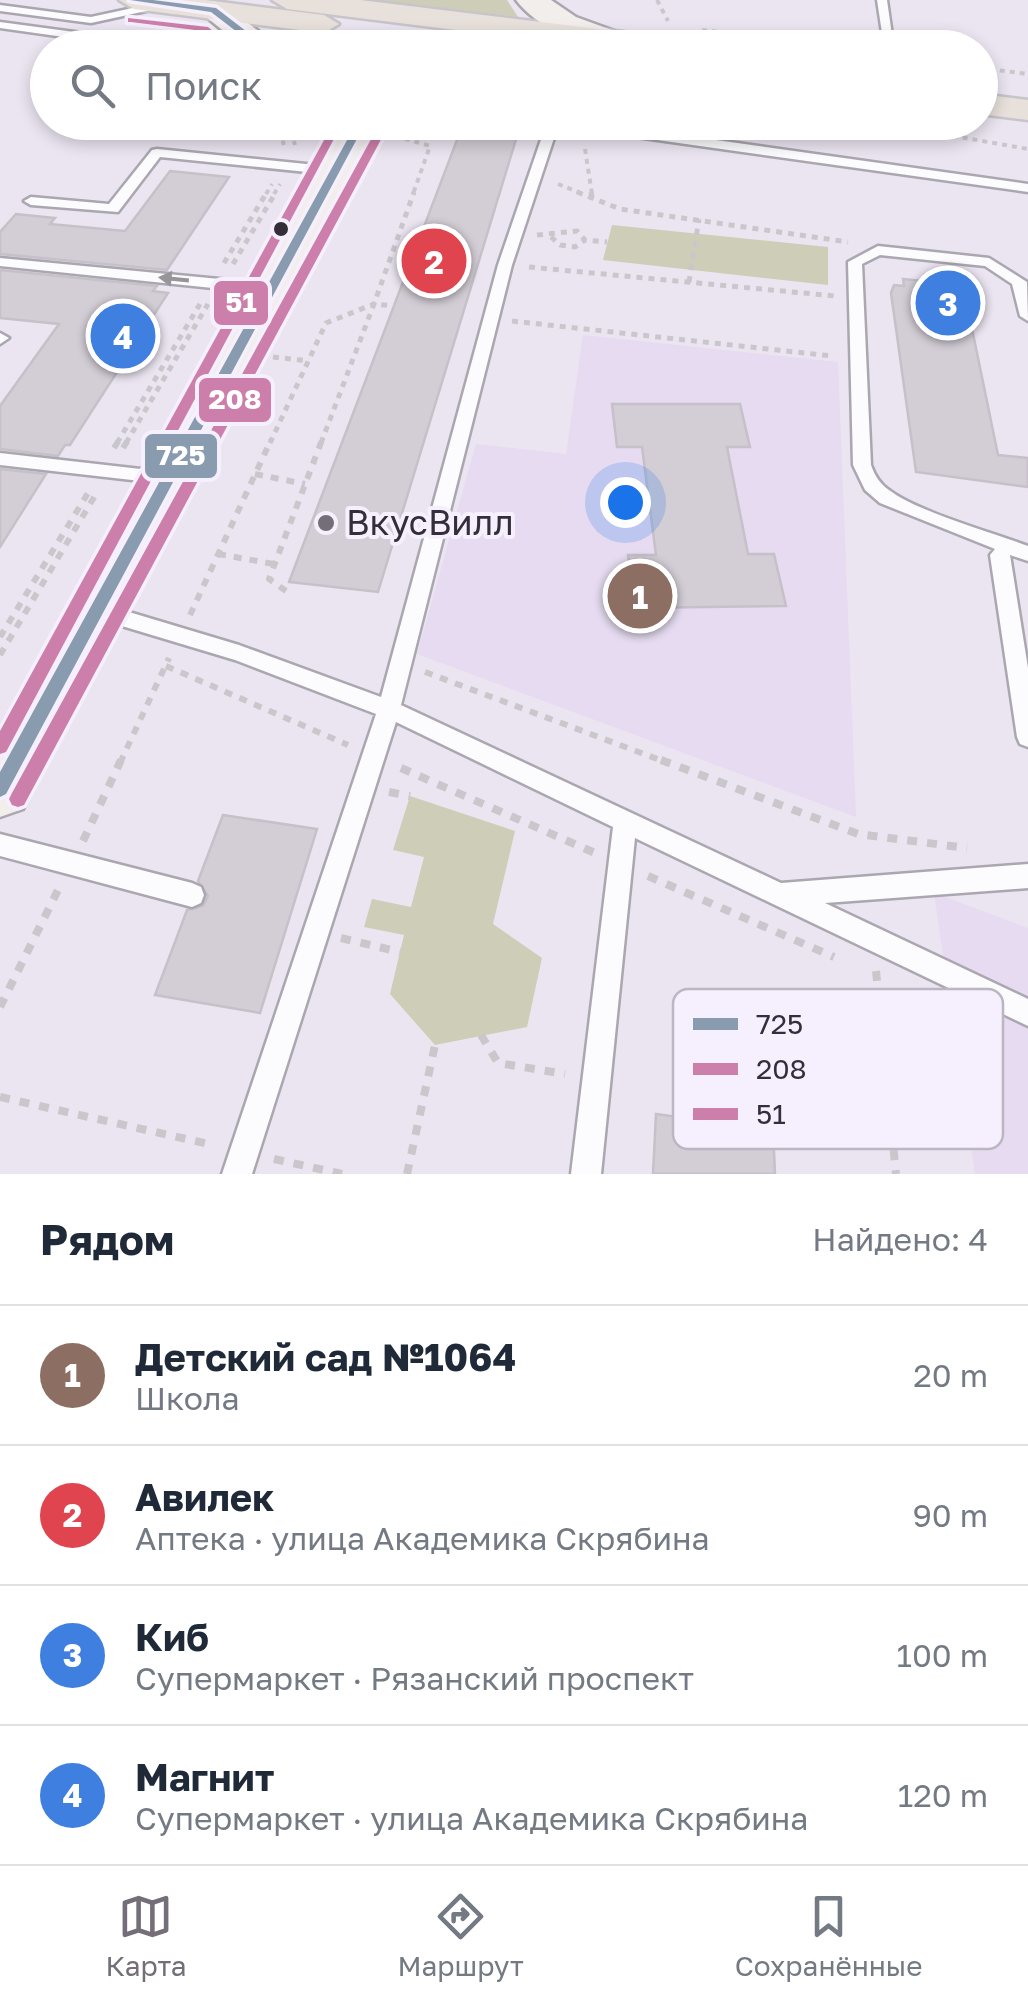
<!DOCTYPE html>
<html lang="ru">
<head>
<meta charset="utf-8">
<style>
  :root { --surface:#fff; --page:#f2f2f3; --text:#1f2937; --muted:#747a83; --line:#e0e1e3; --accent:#736e78 }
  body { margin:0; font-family:"Golos Text",sans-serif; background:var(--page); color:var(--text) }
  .you { position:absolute; left:625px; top:502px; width:35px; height:35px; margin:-25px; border:8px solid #fff; border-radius:50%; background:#1a73e8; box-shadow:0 0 0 15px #1a73e833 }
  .badge { display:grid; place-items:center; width:65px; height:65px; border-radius:50%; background:var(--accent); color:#fff; font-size:32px; font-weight:700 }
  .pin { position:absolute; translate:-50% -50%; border:5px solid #fff; box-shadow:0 2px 10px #0006 }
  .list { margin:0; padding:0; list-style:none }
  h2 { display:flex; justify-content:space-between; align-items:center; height:130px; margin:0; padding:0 40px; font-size:42px }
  h2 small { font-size:32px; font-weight:400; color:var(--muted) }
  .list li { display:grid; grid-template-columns:65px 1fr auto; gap:30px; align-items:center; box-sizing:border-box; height:140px; padding:0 40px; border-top:2px solid var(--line) }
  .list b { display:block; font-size:38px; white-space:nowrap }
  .list p { margin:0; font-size:32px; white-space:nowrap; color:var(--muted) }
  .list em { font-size:32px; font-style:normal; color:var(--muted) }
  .icon { flex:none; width:55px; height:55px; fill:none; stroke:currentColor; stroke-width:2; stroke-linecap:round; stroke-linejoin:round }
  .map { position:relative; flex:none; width:1028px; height:1174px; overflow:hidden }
  .search { position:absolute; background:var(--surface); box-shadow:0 5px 15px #0003; left:30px; right:30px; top:30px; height:110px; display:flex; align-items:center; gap:25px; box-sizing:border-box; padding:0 35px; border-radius:55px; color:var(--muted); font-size:38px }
  .sheet { height:690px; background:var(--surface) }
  nav { display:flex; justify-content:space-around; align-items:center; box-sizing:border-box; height:140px; border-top:2px solid var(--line); background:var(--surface); font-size:28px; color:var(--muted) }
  nav a { display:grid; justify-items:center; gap:5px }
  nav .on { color:var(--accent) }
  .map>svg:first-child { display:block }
</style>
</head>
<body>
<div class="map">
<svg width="1028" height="1174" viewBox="0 0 1028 1174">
  <rect width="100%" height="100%" fill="#ebe5f1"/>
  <!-- built -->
  <path fill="#e6dbf0" d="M583 335 838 362 856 817 417 654 476 444 566 454Z
    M934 893 1028 928V1174H975Z"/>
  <!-- green -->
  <path fill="#cecdb8" d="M375 0H507L518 17Z
    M612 225 828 247V285L603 260Z
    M410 796 515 831 493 924 542 958 527 1027 435 1045 390 994 404 935 364 927 372 899 411 907 424 857 393 850Z"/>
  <!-- building -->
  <path fill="#d3cdd6" stroke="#c6c0c9" stroke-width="2.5" d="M460 132 517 136 378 592 289 582Z
    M170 171 229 177 167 270 0 254V232L16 214 55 218 50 224 125 231Z
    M0 270 157 286 153 291 168 293 70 445H65L58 456 0 449V406L59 324 0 318Z
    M903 279 963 285 998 455 1028 458V487L916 472 891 293 894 285 904 286Z
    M612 404H740L750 447H727L748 554H774L786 606 634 608 628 555H656L642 447H617Z
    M0 469 46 474 0 547Z
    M223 815 317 829 260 1013 155 995 187 910 203 906 208 896 198 881Z
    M656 1114 773 1130 775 1174H653Z"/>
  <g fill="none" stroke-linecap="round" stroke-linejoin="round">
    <defs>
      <path id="lane" d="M877 0H887L892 35 882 33Z
        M165 1 170 4 169 6 91 23 0 11V5L91 17Z
        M0 22 171 45 176 48H142L0 28Z
        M547 122H588L1028 184V192L558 126 512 265 401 705 781 883 1028 864V888L825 903 1028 999V1026L635 838 601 1174H571L613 827 396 722 252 1174H222L376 714 235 660 92 617 89 611 92 605 99 603 239 645 381 697 498 265Z
        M157 149 336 167 343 171 336 175 160 157 118 212 31 205 24 201 31 197 109 204 152 150Z
        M878 246 989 258 1027 282 1028 321 1020 316 1012 284 985 266 880 255 862 264 871 465C875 476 880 484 889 490 918 512 991 532 1028 546V561L1010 555 1028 668V747L1020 744 1017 737 990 555 995 549 880 503 865 490 853 465 848 262Z
        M0 258 271 284 279 289 271 294 0 266Z
        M0 333 9 338 0 344Z
        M0 453 167 472 176 478 167 484 0 465Z
        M0 834 192 883 201 887 204 895 201 903 192 907 0 856Z"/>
      <path id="secondary" d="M516 0H551L576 17 620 33 625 40 616 48C584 48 536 27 516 0Z
        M213 1 224 4 280 48H244L198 10Z
        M344 122H379L23 809 0 817V729Z"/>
      <path id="primary" d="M119 0H205L324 15 339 24 324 33 134 9Z
        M272 0H360L681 39 696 48H601L287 9Z
        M980 94 1028 100V120L980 114Z"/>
    </defs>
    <!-- lane casing -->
    <use href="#lane" stroke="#aba7b0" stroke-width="5"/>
    <!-- secondary casing -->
    <use href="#secondary" stroke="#aba7b0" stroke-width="5"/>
    <!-- primary casing -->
    <use href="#primary" stroke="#c7c4ca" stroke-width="5"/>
    <!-- path-far3 -->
    <path stroke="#cac7cc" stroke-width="4" stroke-dasharray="5 5" stroke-linecap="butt" d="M657 0 668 21
      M702 30 810 42 809 48
      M704 35 747 40 748 35
      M707 39 732 42
      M758 43 799 48
      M980 68 1028 74
      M276 122 284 145
      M288 122 295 145
      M408 122 402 138 430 146 413 194
      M874 122 1028 149
      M930 122 967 128
      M585 149 592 194
      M558 184 583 194
      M266 194 272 184
      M274 194 280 184"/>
    <!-- path-far2 -->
    <path stroke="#cac7cc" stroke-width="5" stroke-dasharray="6 6" stroke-linecap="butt" d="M577 192 620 209 848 242
      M591 192 592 197
      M537 235 577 231 585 240 607 242
      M551 237 560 245 575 247 585 240
      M224 263 267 192
      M233 264 276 192
      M529 267 835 296
      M689 282 699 219
      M512 321 832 356
      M273 357 309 361
      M117 443 200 304
      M126 443 208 304
      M270 443 326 323 374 304 414 192
      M321 443 374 304 394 306"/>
    <!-- path-far1 -->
    <path stroke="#cac7cc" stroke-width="6" stroke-dasharray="8 8" stroke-linecap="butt" d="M114 448 119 440
      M123 448 128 440
      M255 474 305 484
      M218 554 274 564
      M286 591 269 579 322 440
      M190 615 271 440
      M0 637 88 493
      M0 655 96 494
      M166 666 348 745
      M425 672 668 763
      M120 763 169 658"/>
    <!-- path -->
    <path stroke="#cac7cc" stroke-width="8" stroke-dasharray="10 10" stroke-linecap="butt" d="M661 760 858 834 967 848
      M401 768 595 853
      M389 792 410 796
      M83 841 121 760
      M648 876 834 957
      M341 938 400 952
      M876 971 896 1174
      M0 1007 59 888
      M481 1035 498 1063 565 1074
      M0 1097 213 1145
      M274 1159 342 1174
      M407 1174 435 1045"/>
    <!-- lane -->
    <use href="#lane" fill="#fcfbfd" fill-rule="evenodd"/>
    <!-- secondary -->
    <use href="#secondary" fill="#f2eeec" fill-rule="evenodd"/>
    <!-- primary -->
    <use href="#primary" fill="#e8e1db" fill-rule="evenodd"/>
    <defs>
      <path id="bus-1" d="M130 0H153L216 8 268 48H258L211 12Z
        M357 122H366L6 794 0 797V772Z"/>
      <path id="bus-2" d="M128 18 208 27 234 48H224L203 31 131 22H128Z
        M380 129 385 132 24 805 18 807 12 805 9 799 12 793 375 132Z"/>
      <path id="bus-3" d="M334 122H343L6 752 0 754V731Z"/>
    </defs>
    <!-- bus-1 casing -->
    <use href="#bus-1" stroke="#f6effd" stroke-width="7"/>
    <!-- bus-2 casing -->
    <use href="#bus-2" stroke="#f6effd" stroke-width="7"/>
    <!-- bus-3 casing -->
    <use href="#bus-3" stroke="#f6effd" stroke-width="7"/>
    <!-- bus-1 -->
    <use href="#bus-1" fill="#899caf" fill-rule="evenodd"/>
    <!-- bus-2 -->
    <use href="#bus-2" fill="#cc7fab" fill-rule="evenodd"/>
    <!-- bus-3 -->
    <use href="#bus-3" fill="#cc7fab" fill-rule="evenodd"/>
  </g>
  <!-- one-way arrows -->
  <defs><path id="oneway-solid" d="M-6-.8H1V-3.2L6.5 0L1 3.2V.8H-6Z" transform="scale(2.5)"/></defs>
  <use fill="#98949a" href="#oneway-solid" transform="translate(174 279) rotate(-174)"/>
  <!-- markers -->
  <circle fill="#332e37" stroke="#f6effd" stroke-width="4" cx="281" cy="229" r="9"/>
  <circle fill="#736e78" stroke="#f6effd" stroke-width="4" cx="326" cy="523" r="10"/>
  <g text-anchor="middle" stroke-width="8" stroke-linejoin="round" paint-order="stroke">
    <!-- poi labels -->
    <g font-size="35" fill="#332e37" stroke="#f6effd" text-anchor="start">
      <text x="346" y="535">ВкусВилл</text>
    </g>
  </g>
  <!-- legend -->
  <rect x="673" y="989" width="330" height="160" rx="15" fill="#f6effd" stroke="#bcb5c2" stroke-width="2.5"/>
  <rect x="693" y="1018" width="45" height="12" fill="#899caf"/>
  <rect x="693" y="1063" width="45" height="12" fill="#cc7fab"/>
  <rect x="693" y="1108" width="45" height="12" fill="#cc7fab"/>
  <g font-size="28" fill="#332e37">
    <text x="756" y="1034">725</text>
    <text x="756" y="1079">208</text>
    <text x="756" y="1124">51</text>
  </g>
  <g stroke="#f6effd" stroke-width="4">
    <rect x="212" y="279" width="58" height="48" rx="10" fill="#cc7fab"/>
    <rect x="197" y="376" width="76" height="48" rx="10" fill="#cc7fab"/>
    <rect x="143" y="432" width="76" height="48" rx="10" fill="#899caf"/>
  </g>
  <g font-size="28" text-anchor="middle" font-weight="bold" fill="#fff">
    <text x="241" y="312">51</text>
    <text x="235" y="409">208</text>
    <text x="181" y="465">725</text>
  </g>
</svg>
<div class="you"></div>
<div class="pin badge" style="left:640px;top:596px;background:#8d6e63">1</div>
<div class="pin badge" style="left:434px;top:261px;background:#e0444e">2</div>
<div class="pin badge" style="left:948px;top:303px;background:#3f7fe0">3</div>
<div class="pin badge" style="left:123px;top:336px;background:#3f7fe0">4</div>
<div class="search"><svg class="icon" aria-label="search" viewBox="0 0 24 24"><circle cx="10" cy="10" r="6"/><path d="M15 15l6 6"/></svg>Поиск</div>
</div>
<section class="sheet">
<h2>Рядом<small>Найдено: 4</small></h2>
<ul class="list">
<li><span class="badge" style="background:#8d6e63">1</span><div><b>Детский сад №1064</b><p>Школа</p></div><em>20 m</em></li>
<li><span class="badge" style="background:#e0444e">2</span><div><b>Авилек</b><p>Аптека · улица Академика Скрябина</p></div><em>90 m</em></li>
<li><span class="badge" style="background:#3f7fe0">3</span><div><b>Киб</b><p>Супермаркет · Рязанский проспект</p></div><em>100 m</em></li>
<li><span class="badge" style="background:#3f7fe0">4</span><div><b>Магнит</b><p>Супермаркет · улица Академика Скрябина</p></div><em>120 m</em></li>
</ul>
</section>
<nav>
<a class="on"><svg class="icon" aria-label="map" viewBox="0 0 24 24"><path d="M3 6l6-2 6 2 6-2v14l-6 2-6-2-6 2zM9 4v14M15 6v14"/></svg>Карта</a>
<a><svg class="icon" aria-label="directions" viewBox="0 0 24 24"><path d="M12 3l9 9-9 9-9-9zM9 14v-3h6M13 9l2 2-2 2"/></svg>Маршрут</a>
<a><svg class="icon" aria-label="saved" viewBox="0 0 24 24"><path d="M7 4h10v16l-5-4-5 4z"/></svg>Сохранённые</a>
</nav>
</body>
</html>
